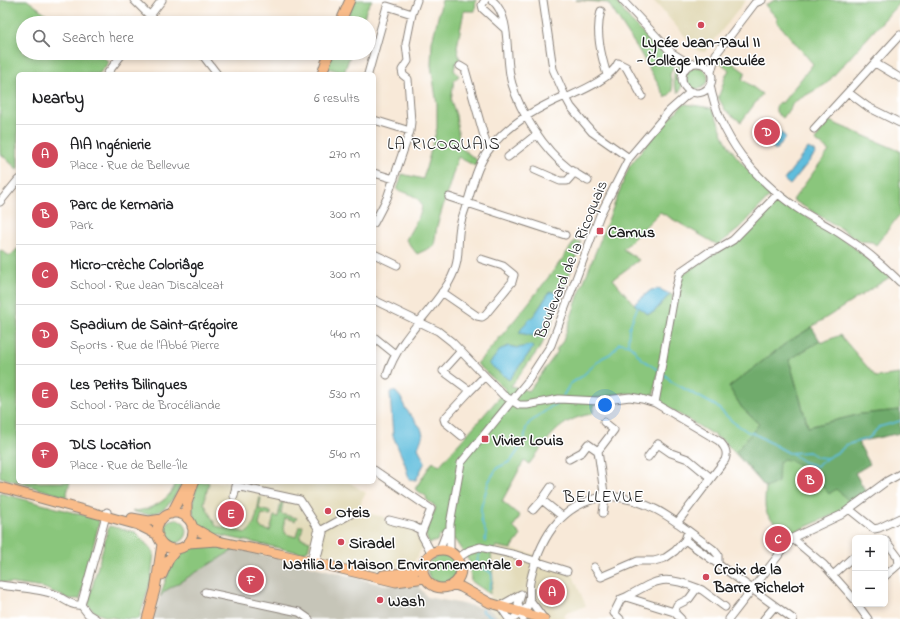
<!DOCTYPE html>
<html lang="en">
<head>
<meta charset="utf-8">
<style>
  :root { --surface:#fff; --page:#f6f6f6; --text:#202124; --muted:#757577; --line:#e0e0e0; --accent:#d1495b }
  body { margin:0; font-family:"Indie Flower",sans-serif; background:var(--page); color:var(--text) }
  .controls { position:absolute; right:12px; bottom:12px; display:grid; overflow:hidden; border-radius:6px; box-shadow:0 2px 6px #0003 }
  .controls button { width:36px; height:36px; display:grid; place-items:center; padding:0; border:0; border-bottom:1px solid var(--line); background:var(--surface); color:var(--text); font:20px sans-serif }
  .you { position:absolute; left:605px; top:405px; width:14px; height:14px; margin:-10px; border:3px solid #fff; border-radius:50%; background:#1a73e8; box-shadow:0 0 0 6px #1a73e833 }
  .badge { display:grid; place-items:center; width:26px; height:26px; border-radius:50%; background:var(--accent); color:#fff; font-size:13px; font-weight:700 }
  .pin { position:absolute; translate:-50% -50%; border:2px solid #fff; box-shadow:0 1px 4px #0006 }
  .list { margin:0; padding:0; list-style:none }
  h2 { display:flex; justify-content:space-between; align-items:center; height:52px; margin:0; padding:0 16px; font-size:17px }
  h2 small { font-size:13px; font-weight:400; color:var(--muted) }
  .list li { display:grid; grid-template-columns:26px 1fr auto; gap:12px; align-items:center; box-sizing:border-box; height:60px; padding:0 16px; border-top:1px solid var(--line) }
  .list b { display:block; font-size:15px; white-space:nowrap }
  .list p { margin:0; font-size:13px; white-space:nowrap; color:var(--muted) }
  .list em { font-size:13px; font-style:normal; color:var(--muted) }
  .icon { flex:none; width:22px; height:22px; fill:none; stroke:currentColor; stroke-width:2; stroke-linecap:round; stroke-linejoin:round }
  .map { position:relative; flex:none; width:900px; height:619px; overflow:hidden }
  .search { position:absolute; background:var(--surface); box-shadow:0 2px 6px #0003; left:16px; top:16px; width:360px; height:44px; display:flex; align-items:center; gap:10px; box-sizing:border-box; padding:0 14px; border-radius:22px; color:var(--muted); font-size:15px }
  .panel { position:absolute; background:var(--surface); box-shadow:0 2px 6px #0003; left:16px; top:72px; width:360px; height:412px; border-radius:6px }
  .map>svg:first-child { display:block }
</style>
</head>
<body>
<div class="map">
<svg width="900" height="619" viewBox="0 0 900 619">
  <rect width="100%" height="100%" fill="#fff"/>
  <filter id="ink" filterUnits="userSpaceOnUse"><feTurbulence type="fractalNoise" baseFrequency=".025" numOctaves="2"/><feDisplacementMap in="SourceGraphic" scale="8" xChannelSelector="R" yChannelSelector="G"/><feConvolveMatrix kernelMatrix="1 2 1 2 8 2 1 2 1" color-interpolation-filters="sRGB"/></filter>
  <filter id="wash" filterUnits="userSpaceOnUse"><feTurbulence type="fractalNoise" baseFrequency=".012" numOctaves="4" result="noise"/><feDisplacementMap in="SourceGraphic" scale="16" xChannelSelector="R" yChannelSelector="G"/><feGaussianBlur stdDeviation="0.9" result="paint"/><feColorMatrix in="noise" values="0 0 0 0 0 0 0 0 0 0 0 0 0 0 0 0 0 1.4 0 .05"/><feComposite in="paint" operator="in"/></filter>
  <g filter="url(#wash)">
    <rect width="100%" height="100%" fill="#f8e9d8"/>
    <!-- built -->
    <path fill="#e3dbba" d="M653 0H746L705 52 698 51Z
      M209 482H349L366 493 362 499 360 508 366 513 384 517 386 521 412 527 423 546 412 566 377 570 308 549 216 526 204 503Z
      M496 546 529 553 542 557 544 561 566 568 571 571 586 606 568 612 563 617 567 619H500L494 612 488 609 493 580 491 555Z"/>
    <!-- industrial -->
    <path fill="#c6c5b8" d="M235 549 300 563 380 584 396 586 416 583 427 597 488 609 494 612 500 619H153L160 597 165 591Z"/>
    <!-- green -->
    <path fill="#8ac67c" stroke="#53714c" d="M0 0H27L59 23H23V53H98L109 62 99 74H18V170L0 153Z
      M354 0H372L367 8 362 23H345Z
      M442 0H476L475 11H464L457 47 460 60 456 62 454 70 459 76 454 80 451 101 456 115 460 147 478 161 475 166 458 157 437 226 434 246 417 254 406 240C418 214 438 201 397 190L402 174 423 179 437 128V105L431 65 432 42Z
      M576 0H615L630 20 674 64 670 75 673 91 666 98 638 49 608 3Z
      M775 0H900V2L826 84 794 102 783 118 776 112V107L780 102 782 103 813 64 777 22V18L765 5Z
      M333 53H351L344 73 328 68Z
      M724 57 746 73 742 79 762 94 741 122 725 110 718 97C723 88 723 78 729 70L720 62Z
      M678 64C683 70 683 86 679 93 672 85 672 73 678 64Z
      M686 78a11 11 0 1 1 22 0a11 11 0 1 1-22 0Z
      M686 104 711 108C718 118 720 129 725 139 736 160 756 178 772 194L739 229 718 245 660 212 623 249 639 260 613 279 632 302 648 314 654 312 670 294 673 295 653 399 627 393 597 398 592 414C558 419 549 439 529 464L524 461 502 501 520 516 513 527 521 535 511 549 496 546 491 555 493 580 490 594 471 581 469 561 455 540 439 536 437 541 429 543 425 534 436 507 426 499 427 497 415 489 433 461 439 466 506 390 477 364C512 324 545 284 575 241L581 242 549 332 539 349 511 386 529 391 558 351 556 350 563 341 579 294 629 167 645 146 682 105Z
      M829 121 900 151V214L876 245 872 242 859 241 840 228 793 200 829 151 815 140Z
      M779 199 845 240 890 277 785 344 729 387 742 408 759 424 752 433 870 464 855 473 866 492 840 512 794 532 791 529 788 532C766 515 763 517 766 488L725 442 659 402 675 296 683 274 738 239Z
      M18 248V482H70L66 497 0 477V250L10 256Z
      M840 335 876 377 900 374V410L861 414 808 427 789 359 820 341 821 343Z
      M176 482H182C172 505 158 521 132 511 150 511 171 500 176 482Z
      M198 482H209L204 503 216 526 246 533C257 527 257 508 260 497L261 498 259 509 271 512V515L262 514 259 525 262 529 270 531 274 516 278 517 281 502H283L281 514 297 518 295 521 285 518 283 528 286 534 296 537 299 526H303L300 538 310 541 308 550 302 553 214 534C187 522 191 506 198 482Z
      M0 493 98 519 99 523 80 599H69L44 588 0 582Z
      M163 531a12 12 0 1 1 24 0a12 12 0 1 1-24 0Z
      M109 526 135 532 154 552 151 580 139 619C123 619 90 619 88 602Z
      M204 545 235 549 165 591 160 597C168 572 174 548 204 545Z
      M438 555C444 554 451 555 454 561 470 587 416 592 430 561Z"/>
    <!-- forest -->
    <path fill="#6fab6c" stroke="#466444" d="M812 327 820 341 789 360 808 427 861 414 900 410V433L858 442 870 464 855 473 866 492 855 500 852 497 848 500 836 489 829 494C818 480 802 461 783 459L779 463 778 482 766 488 736 452 759 424 742 408 729 387 785 344Z"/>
    <!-- water -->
    <path fill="#5fbddd" stroke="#3e6c7c" d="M778 130 786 137 776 150 768 144Z
      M808 148 814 151 815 154 790 185 784 180Z
      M659 289 670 294 654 312 648 314 634 304 651 290Z
      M550 291 558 294 539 337 519 333 523 326 535 314Z
      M531 345 533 348 509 380 489 364 501 349 509 346 518 348Z
      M391 391 396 392 401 398 405 408 421 428 423 435 418 448 425 462 416 480 409 479 405 464 393 436 390 393Z"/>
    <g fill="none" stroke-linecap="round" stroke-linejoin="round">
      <!-- stream -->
      <path stroke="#5fbddd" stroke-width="1.5" d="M628 344 629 328 638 306
        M663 373 672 382 716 406 733 422 748 432 753 433 789 453 809 452 817 457 827 458 840 451 846 445 869 438 879 427 900 421
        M563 396 570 384 581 377 602 358 610 354 616 348 619 343C635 344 632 350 642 359 646 362 653 367 658 370
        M791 453 804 462 817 466 826 459
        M485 542 486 533 481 520V507L489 481 497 468 511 461 524 442 526 428 529 423 552 406 562 402
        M479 552 477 563C484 574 498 565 489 589
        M482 609 483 612 496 619"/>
    </g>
  </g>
  <g filter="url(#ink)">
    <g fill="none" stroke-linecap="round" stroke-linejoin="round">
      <defs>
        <path id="minor" d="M134 0 151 17 161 23
          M485 0 482 5 483 9 505 29
          M492 0C513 18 504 59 512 84 520 112 544 150 568 168 574 173 582 177 588 181
          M543 0 553 69 565 96 571 107 592 132 629 158
          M622 0 672 53 691 65
          M601 11C595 31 601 55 607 75
          M149 23 152 13 162 0
          M201 53 217 74
          M875 63 900 78
          M682 78a15 15 0 1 1 30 0a15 15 0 1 1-30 0Z
          M460 66 465 69 486 143 490 148
          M711 72 716 54 755 3 762 0
          M107 74 123 53
          M368 74 387 6 412 14
          M710 85C720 137 754 179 797 208 810 217 825 224 839 233 860 246 882 264 900 282
          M849 93 868 107 900 123
          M566 98C581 91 612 78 618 63L626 67 642 96
          M374 120 410 131
          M814 129 900 35
          M508 157 537 134
          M535 170 560 181H567L575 172
          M374 173 394 179
          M449 197 565 235
          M0 202 18 180
          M374 223 387 198 410 131 411 122 408 79 403 75 402 70 408 61 406 44 412 14 417 0
          M374 254 397 265
          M442 292 477 316 482 317 485 315 512 282 514 275 503 266 481 259
          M374 300 438 331 452 342 503 395 519 405H527L559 399 599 401 630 397 642 399 655 403 719 441C725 447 728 452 725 460L677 523
          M374 337 395 354
          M461 351 443 371 470 391 444 419 445 422 462 436
          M387 375C398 339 430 314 449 282 462 259 456 248 460 226 462 216 466 207 469 197 474 180 479 161 491 147 510 123 537 108 565 96
          M470 391 484 377
          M655 403 675 291 680 272 709 252 716 250 733 240 778 194
          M598 451 614 430 604 422
          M648 457 658 444 671 453 688 459 711 478
          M569 459 582 452 588 444 598 451 604 493 607 496 606 498
          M374 470 431 509 421 534 431 552
          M234 496 236 486 300 500 320 531 351 514
          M607 496C654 499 678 524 714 550L718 555V563
          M542 500 551 487
          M849 509 874 529 879 528 900 518
          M533 510 542 500 562 516
          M603 513 605 499
          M389 520 413 526 422 531
          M688 531 685 540 793 619
          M792 538 824 565 855 600
          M885 540 898 557 899 564 885 576
          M440 549 447 531
          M450 551V524L461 463 527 382 551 345 600 215 629 158 669 111 687 95 693 92
          M458 558 470 550 480 547 516 555 567 571
          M311 561 318 532 320 531 323 533 316 562
          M594 567 601 577 638 561H654L665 558 675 551 685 540
          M833 575 855 555
          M0 585C18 588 39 588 56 595 64 599 73 607 81 605L107 512
          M205 592 299 612 309 619
          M521 595 518 604 523 619
          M626 597C657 580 662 574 697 588
          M530 600 544 619
          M857 604 868 619
          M81 605 88 614 96 619
          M674 612 677 605 689 599 697 588 702 590 725 607
          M509 619 500 606 521 594
          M513 619C517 615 524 612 527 607 532 599 528 591 530 582 539 542 557 507 601 497
          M620 619 614 613 621 599 626 597 674 612 681 619
          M729 619 792 538 841 515 887 481 900 474
          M764 619 775 606"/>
        <path id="major" d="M340 23 350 0
          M322 74 329 53
          M0 487 138 525 158 535
          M157 531a18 18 0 1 1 36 0a18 18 0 1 1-36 0Z
          M171 514 188 482
          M132 518 149 521 162 519
          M187 518V503L194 482
          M192 527 215 540
          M188 543 217 541 279 554 396 582 425 578
          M423 569a19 19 0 1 1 38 0a19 19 0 1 1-38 0Z
          M162 575 169 559 177 549
          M383 575 413 572 423 566
          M453 584 461 587 490 603 544 619
          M147 619 155 590 162 544"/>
      </defs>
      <!-- minor casing -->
      <use href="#minor" stroke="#8a827a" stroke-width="9"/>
      <!-- major casing -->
      <use href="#major" stroke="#8a827a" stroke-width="11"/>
      <!-- minor -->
      <use href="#minor" stroke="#fff" stroke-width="7"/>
      <!-- major -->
      <use href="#major" stroke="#f9bc8a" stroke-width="9"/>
    </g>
  </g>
  <!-- markers -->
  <g fill="#d1495b" stroke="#fff" stroke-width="1.5">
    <circle cx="701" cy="25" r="4"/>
    <rect x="596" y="227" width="8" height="8" rx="2"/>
    <rect x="481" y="435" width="8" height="8" rx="2"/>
    <circle cx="328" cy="511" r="4"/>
    <circle cx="341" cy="542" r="4"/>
    <circle cx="519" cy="563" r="4"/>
    <circle cx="706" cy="577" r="4"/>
    <circle cx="380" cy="600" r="4"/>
  </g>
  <g text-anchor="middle" stroke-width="3" stroke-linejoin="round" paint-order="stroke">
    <!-- poi labels -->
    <g font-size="16" font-weight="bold" fill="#1c1c1c" stroke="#fff" text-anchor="start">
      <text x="701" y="47" text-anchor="middle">Lycée Jean-Paul II<tspan x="701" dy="18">- Collège Immaculée</tspan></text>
      <text x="608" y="237">Camus</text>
      <text x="493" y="445">Vivier Louis</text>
      <text x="336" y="517">Oteis</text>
      <text x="349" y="548">Siradel</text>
      <text x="511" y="569" text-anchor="end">Natilia La Maison Environnementale</text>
      <text x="714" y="574">Croix de la<tspan x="714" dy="18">Barre Richelot</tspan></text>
      <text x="388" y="606">Wash</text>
    </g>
    <!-- street labels -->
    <g font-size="16" fill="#1c1c1c" stroke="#fff">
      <text transform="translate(570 259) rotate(-68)" y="6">Boulevard de la Ricoquais</text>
    </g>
    <!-- neighbourhood labels -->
    <g font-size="17" letter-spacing="1" fill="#1c1c1c" stroke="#fff">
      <text x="444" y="149">LA RICOQUAIS</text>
      <text x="604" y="502">BELLEVUE</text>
    </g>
  </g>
</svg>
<div class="controls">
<button>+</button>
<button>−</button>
</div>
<div class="you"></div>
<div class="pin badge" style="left:552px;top:592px">A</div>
<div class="pin badge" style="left:810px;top:480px">B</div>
<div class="pin badge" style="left:778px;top:539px">C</div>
<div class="pin badge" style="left:767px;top:132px">D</div>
<div class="pin badge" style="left:231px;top:514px">E</div>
<div class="pin badge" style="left:251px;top:580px">F</div>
<div class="search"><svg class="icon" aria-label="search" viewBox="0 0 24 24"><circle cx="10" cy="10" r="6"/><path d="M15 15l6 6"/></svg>Search here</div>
<section class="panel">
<h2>Nearby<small>6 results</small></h2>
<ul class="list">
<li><span class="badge">A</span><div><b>AIA Ingénierie</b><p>Place · Rue de Bellevue</p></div><em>270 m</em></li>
<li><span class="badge">B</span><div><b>Parc de Kermaria</b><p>Park</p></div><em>300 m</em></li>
<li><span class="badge">C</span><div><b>Micro-crèche Coloriâge</b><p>School · Rue Jean Discalceat</p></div><em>300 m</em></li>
<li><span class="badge">D</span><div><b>Spadium de Saint-Grégoire</b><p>Sports · Rue de l'Abbé Pierre</p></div><em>440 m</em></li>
<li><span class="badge">E</span><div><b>Les Petits Bilingues</b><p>School · Parc de Brocéliande</p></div><em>530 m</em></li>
<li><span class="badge">F</span><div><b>DLS Location</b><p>Place · Rue de Belle-Île</p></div><em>540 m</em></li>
</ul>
</section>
</div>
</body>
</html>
